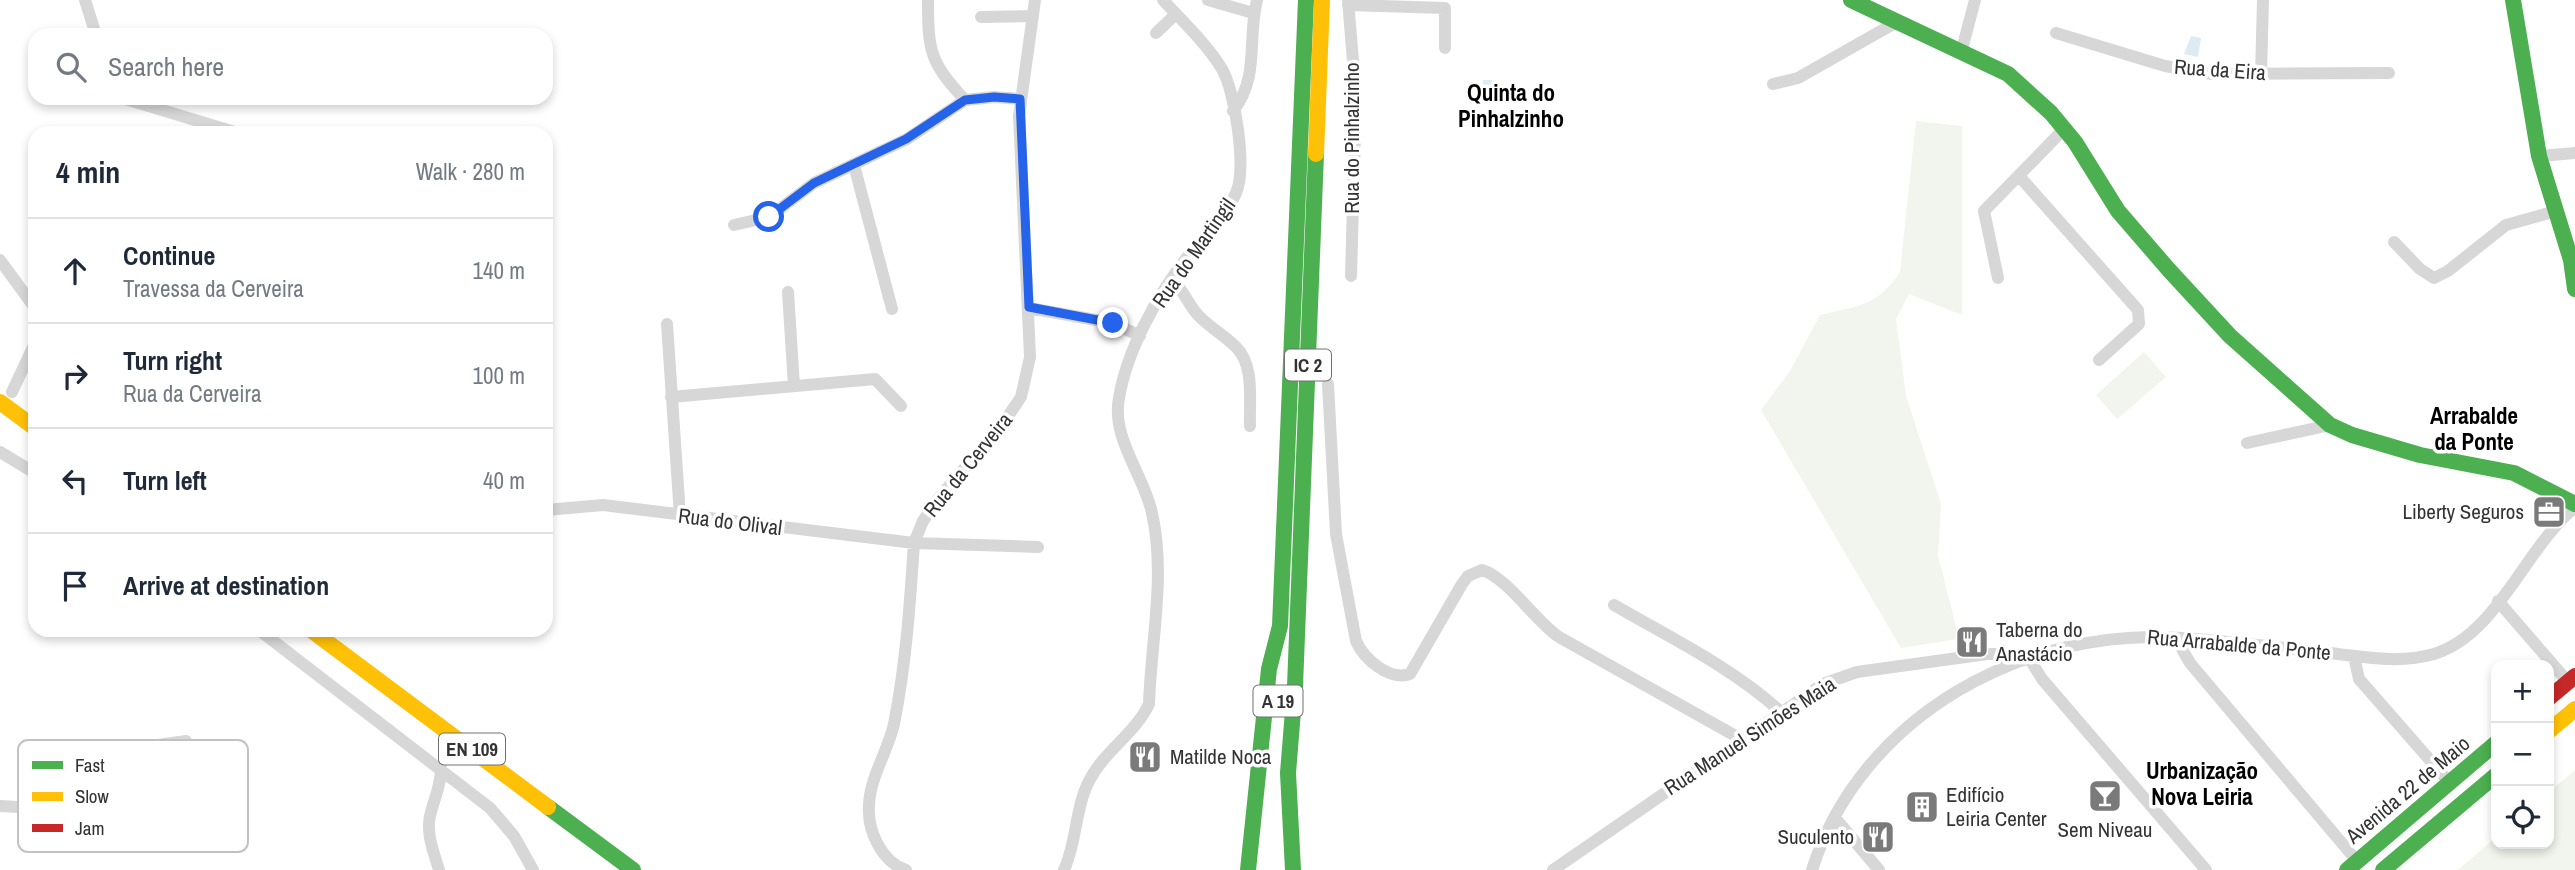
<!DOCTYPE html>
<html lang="en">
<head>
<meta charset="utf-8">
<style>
  :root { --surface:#fff; --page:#f6f6f7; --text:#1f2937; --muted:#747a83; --line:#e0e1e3 }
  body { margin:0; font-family:"Archivo Narrow",sans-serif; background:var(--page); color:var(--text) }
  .controls { position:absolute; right:21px; bottom:21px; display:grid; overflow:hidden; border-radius:14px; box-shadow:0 4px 10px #0003 }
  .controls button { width:63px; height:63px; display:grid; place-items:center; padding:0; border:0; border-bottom:2px solid var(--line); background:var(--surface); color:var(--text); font:35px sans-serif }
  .stop { position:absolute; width:21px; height:21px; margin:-16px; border:5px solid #2563eb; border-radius:50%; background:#fff }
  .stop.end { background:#2563eb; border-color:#fff; box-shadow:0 2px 7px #0008 }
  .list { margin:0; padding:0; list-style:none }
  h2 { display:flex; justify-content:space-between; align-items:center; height:91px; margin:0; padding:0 28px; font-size:30px }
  h2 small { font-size:23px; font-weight:400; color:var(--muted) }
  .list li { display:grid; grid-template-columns:46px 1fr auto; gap:21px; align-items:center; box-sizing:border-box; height:105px; padding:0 28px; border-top:2px solid var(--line) }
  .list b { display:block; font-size:26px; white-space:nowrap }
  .list p { margin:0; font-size:23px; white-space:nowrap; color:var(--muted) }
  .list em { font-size:23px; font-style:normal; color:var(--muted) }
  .icon { flex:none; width:38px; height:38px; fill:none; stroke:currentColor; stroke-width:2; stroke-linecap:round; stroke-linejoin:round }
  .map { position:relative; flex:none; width:2575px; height:870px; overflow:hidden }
  .search { position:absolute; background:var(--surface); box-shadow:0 4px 10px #0003; left:28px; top:28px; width:525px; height:77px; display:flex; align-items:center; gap:18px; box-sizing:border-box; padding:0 24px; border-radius:21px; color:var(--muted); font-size:26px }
  .panel { position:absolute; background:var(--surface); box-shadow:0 4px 10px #0003; left:28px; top:126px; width:525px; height:511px; border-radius:21px }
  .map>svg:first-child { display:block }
</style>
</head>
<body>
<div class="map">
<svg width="2575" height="870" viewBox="0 0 2575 870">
  <rect width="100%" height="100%" fill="#fff"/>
  <!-- green -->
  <path fill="#f1f5ed" d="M1916 121 1962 126V315L1909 294 1896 319 1906 396 1941 504 1938 555 1959 639 1901 648 1761 410 1790 371 1820 315C1857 306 1878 306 1900 272Z
    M2144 352 2166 377 2117 419 2096 395Z
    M2575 770V870H2458L2496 837V844H2549V792Z"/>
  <!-- water -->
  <path fill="#ddebf3" d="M2191 36 2201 38 2198 57 2184 54Z
    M1483 80H1492L1491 104 1482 103Z"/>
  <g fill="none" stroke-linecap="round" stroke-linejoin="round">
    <!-- street -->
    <path stroke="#d7d7d7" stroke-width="12" d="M85 0 96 35
      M928 0C928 52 930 62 965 100
      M1208 0 1253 13
      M1348 0 1356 98 1351 276
      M1348 5 1445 8V48
      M981 17 1033 16
      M1156 33 1176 14
      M2056 33 2165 66 2212 74 2389 73
      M1961 53 1975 0
      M2261 75 2263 0
      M1773 84 1798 78 1895 23
      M122 98 238 133
      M1233 111C1260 77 1247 39 1257 0
      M2539 156 2575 153
      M854 165 892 309
      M2019 176 2138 310 2139 324 2099 360
      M734 225 769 217 814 183 907 139 965 100 994 97 1020 99
      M2394 242 2420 269 2434 278 2448 271 2506 225 2556 211
      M0 260 35 308
      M1998 278 1984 211 2065 128
      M1171 281C1184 289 1187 303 1198 315 1209 327 1224 335 1236 347 1255 366 1249 400 1250 426
      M788 292 794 386
      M1029 308 1113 323 1140 336
      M667 324 680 516
      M1328 384 1336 534 1356 641C1364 659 1389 681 1410 674L1462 584 1468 576 1482 570C1508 578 1535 621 1559 637L1741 739
      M12 392 35 343
      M671 397 875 379 901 406
      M2247 443 2330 425
      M0 452 35 473
      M546 510 603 505 914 543 1038 547
      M2498 601 2568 682
      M1614 605C1671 638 1733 668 1781 712
      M259 630 490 808 514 836 533 870
      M2182 638V649L2190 663 2357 861
      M2028 656 2042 679 2206 870
      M2354 656 2359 679 2450 783
      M0 806 36 808 47 803 59 767 66 758 186 741
      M1835 818 1879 870
      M439 870C434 853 426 834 430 816 434 798 441 787 441 768
      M906 870C882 862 867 831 869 805 870 777 888 751 894 724 906 664 910 604 914 543L923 521 938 499 1002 425 1021 397 1030 357 1019 116 1035 0
      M1064 870C1077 842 1075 808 1089 781 1104 751 1135 734 1149 704 1151 641 1166 575 1152 513 1144 475 1111 438 1119 398 1127 350 1156 298 1185 260 1201 238 1225 218 1236 193 1247 168 1235 91 1222 69 1207 44 1183 22 1163 0
      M1553 870 1823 684 1857 672 1987 654H1995L2007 664
      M1812 870C1861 715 2026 626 2182 638 2231 641 2280 648 2329 653 2365 657 2399 664 2434 654 2498 634 2525 548 2575 507"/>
    <!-- fast -->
    <path stroke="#4caf50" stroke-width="16" d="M1851 0 2008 74 2051 113 2075 142 2118 211 2169 270 2230 336 2330 425 2352 435 2420 455 2514 473 2575 504
      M2513 0 2539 156 2571 260 2575 289
      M548 807 633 870
      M1248 870 1269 669 1280 626 1306 0
      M1293 870 1288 773 1295 686 1316 154
      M2347 870 2496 743
      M2383 870 2496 775"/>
    <!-- slow -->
    <path stroke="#ffc107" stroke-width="16" d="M1316 154 1322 0
      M0 402 35 428
      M311 630 548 807
      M2549 731 2575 709"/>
    <!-- jam -->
    <path stroke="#c62828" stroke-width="16" d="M2549 698 2575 676"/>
  </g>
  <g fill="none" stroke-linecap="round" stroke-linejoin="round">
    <!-- route -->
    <path stroke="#2563eb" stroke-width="9" d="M769 217 814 183 906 139 965 100 994 97 1020 99 1029 307 1113 323"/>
  </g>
  <!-- icons -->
  <defs>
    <symbol id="office-square" viewBox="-11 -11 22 22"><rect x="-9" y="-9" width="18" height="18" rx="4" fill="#7a7a7a" stroke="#fff"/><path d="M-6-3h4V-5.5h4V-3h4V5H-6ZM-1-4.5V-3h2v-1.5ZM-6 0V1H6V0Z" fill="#fff"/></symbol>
    <symbol id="restaurant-square" viewBox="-11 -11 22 22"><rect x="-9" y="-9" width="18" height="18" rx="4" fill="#7a7a7a" stroke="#fff"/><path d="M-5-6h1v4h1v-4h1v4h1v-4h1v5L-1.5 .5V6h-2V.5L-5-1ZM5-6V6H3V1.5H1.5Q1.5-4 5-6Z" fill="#fff"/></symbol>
    <symbol id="bar-square" viewBox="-11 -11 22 22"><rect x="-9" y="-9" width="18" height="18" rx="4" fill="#7a7a7a" stroke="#fff"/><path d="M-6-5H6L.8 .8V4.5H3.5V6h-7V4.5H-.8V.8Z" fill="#fff"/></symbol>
    <symbol id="building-square" viewBox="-11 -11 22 22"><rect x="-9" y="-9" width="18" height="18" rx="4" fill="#7a7a7a" stroke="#fff"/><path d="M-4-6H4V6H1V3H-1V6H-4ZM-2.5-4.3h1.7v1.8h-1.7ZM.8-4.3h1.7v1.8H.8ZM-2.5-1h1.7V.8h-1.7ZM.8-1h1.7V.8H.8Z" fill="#fff"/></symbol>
  </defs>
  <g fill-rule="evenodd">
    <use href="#office-square" x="2530" y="493" width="38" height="38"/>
    <use href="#restaurant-square" x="1953" y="623" width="38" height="38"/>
    <use href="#restaurant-square" x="1126" y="738" width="38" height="38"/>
    <use href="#bar-square" x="2086" y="777" width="38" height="38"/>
    <use href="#building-square" x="1903" y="788" width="38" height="38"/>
    <use href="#restaurant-square" x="1859" y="818" width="38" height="38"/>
  </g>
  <g text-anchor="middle" stroke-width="7" stroke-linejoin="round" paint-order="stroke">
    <!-- shield labels -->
    <g fill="#fff" stroke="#707070" stroke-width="2">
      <rect x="1285" y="349.5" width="46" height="31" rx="5"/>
      <rect x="1253.5" y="685.5" width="49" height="31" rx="5"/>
      <rect x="439" y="733.5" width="66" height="31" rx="5"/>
    </g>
    <g font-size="19" font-weight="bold" fill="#333">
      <text x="1308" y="372">IC 2</text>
      <text x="1278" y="708">A 19</text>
      <text x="472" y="756">EN 109</text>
    </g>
    <!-- street labels -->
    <g font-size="21" fill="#333" stroke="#fff">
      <text transform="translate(2220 70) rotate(4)" y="7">Rua da Eira</text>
      <text transform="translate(1352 138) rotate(-90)" y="7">Rua do Pinhalzinho</text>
      <text transform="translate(1194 253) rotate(-55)" y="7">Rua do Martingil</text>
      <text transform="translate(968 465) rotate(-51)" y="7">Rua da Cerveira</text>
      <text transform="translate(730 522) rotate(7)" y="7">Rua do Olival</text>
      <text transform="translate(2239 645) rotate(5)" y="7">Rua Arrabalde da Ponte</text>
      <text transform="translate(1750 736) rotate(-33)" y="7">Rua Manuel Simões Maia</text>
      <text transform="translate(2408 790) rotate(-40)" y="7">Avenida 22 de Maio</text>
    </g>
    <!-- poi labels -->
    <g font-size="21" fill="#333" stroke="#fff" text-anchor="start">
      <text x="2524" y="519" text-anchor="end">Liberty Seguros</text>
      <text x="1996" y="637">Taberna do<tspan x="1996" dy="24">Anastácio</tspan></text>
      <text x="1170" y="764">Matilde Noca</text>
      <text x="1946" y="802">Edifício<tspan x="1946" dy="24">Leiria Center</tspan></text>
      <text x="2105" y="837" text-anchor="middle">Sem Niveau</text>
      <text x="1854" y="844" text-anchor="end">Suculento</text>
    </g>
    <!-- neighbourhood labels -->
    <g font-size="23" font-weight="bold" fill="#000" stroke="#fff">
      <text x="1511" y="101">Quinta do<tspan x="1511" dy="26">Pinhalzinho</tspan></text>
      <text x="2474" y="424">Arrabalde<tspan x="2474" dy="26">da Ponte</tspan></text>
      <text x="2202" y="779">Urbanização<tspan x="2202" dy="26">Nova Leiria</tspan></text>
    </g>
  </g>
  <!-- legend -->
  <rect x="18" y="740" width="230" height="112" rx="10" fill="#fff" stroke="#c2c2c2" stroke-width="2"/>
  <rect x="32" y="761" width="31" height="8" fill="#4caf50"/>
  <rect x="32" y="792" width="31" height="9" fill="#ffc107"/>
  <rect x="32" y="824" width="31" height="8" fill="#c62828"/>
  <g font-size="19" fill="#333">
    <text x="75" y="772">Fast</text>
    <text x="75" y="803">Slow</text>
    <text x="75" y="835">Jam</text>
  </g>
</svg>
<div class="controls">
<button>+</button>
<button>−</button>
<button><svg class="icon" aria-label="locate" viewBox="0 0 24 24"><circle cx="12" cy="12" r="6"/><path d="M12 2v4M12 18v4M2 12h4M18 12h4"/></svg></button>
</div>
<div class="stop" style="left:769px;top:217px"></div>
<div class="stop end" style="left:1113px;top:323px"></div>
<div class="search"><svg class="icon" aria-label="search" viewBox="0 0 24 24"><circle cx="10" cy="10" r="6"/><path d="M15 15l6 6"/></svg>Search here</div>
<section class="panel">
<h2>4 min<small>Walk · 280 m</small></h2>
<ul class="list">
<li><svg class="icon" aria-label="ahead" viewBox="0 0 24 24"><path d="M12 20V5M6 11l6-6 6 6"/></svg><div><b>Continue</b><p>Travessa da Cerveira</p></div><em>140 m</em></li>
<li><svg class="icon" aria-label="right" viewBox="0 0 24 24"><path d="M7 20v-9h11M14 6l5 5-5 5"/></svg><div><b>Turn right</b><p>Rua da Cerveira</p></div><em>100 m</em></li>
<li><svg class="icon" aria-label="left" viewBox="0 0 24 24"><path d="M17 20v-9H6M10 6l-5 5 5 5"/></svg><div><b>Turn left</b></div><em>40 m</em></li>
<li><svg class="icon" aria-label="arrive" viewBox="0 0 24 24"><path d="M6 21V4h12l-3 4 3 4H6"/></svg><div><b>Arrive at destination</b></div></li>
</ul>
</section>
</div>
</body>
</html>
